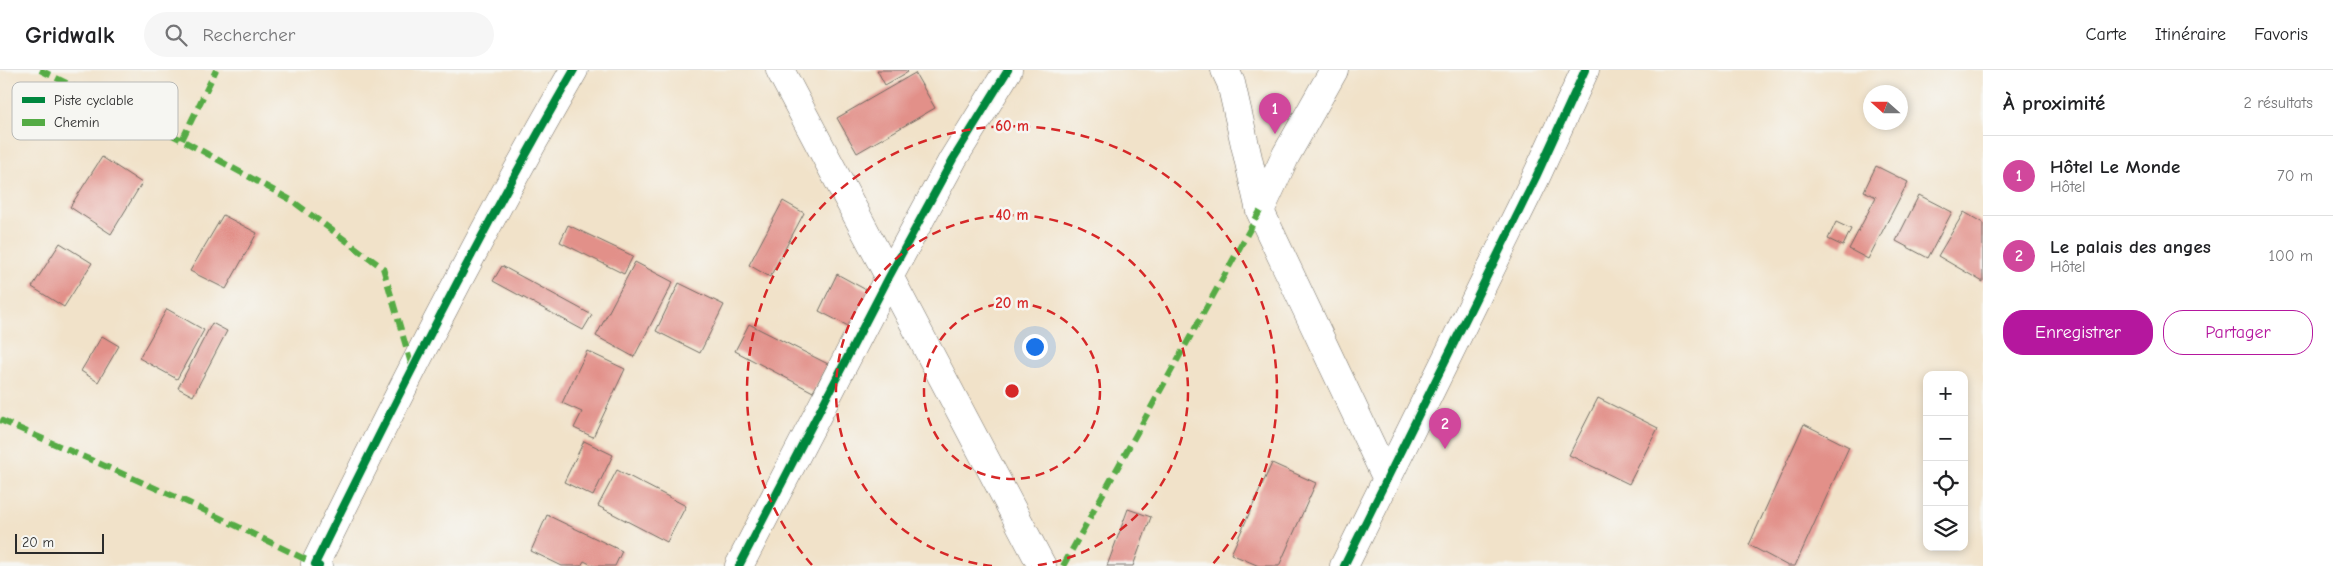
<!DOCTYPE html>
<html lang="fr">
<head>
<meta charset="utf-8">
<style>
  :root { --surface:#fff; --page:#f6f6f6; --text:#202124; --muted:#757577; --line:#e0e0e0; --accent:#b5179e }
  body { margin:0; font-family:"Comic Neue",sans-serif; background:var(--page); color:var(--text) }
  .controls { position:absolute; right:15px; bottom:15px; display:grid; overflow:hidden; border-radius:10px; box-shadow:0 2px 8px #0003 }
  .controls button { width:45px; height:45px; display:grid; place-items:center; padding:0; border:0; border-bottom:1px solid var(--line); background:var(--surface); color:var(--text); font:25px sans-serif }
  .compass { position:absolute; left:1863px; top:15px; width:45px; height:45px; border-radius:50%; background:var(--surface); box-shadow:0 2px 8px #0003; rotate:291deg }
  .scale { position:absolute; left:15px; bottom:12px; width:89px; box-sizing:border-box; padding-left:5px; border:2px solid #2b2b2b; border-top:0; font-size:14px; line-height:18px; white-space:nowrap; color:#2b2b2b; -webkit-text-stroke:4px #f6f6f2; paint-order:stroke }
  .you { position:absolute; left:1034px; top:276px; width:18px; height:18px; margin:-12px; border:4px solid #fff; border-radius:50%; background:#1a73e8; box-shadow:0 0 0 8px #1a73e833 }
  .badge { display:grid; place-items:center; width:32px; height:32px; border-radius:50%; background:var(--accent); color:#fff; font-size:16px; font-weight:700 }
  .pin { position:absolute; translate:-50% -41px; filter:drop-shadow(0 1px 2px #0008) }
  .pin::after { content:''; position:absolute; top:26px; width:18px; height:15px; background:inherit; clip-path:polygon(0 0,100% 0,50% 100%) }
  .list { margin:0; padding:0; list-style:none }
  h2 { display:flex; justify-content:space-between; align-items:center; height:65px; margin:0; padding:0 20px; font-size:21px }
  h2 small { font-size:16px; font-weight:400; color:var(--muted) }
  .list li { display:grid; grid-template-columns:32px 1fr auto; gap:15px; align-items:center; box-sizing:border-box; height:80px; padding:0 20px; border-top:1px solid var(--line) }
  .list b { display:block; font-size:19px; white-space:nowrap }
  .list p { margin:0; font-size:16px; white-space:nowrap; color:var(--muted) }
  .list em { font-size:16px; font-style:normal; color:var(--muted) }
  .actions { display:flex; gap:10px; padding:15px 20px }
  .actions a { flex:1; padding:11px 0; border:1px solid var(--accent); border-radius:20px; text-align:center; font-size:18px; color:var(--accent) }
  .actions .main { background:var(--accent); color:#fff }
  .icon { flex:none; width:28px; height:28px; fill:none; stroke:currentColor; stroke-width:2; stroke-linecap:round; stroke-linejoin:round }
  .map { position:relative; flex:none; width:1983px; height:496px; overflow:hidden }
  header { display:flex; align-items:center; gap:30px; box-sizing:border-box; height:70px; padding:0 25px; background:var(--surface); border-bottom:1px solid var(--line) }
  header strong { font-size:24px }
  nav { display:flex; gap:28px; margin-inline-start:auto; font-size:18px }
  .search { width:350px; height:45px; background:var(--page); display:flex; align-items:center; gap:12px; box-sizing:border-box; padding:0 18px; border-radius:28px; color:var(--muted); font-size:19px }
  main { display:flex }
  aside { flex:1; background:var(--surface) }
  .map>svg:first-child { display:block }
</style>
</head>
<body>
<header>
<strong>Gridwalk</strong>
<div class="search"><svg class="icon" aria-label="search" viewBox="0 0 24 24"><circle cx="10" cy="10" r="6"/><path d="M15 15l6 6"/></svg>Rechercher</div>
<nav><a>Carte</a><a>Itinéraire</a><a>Favoris</a></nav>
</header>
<main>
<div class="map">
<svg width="1983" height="496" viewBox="0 0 1983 496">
  <rect width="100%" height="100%" fill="#f6f6f2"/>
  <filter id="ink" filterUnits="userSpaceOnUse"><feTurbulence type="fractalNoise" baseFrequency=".02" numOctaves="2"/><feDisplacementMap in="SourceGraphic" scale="10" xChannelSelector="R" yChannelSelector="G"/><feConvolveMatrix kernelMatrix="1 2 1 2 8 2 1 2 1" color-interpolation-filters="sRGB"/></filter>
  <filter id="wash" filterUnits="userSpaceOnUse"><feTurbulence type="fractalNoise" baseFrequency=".0096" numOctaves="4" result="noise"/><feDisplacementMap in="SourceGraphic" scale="20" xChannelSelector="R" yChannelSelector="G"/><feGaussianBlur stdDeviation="1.12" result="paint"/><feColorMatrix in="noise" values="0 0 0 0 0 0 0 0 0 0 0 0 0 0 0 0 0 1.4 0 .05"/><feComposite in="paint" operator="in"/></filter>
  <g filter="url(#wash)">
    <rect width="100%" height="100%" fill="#f1e2c9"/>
    <g id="blocks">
      <!-- building -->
      <path fill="#e29089" d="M877 0H906L908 2 885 15Z
        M915 3 935 38 857 83 837 48Z
        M102 87 142 113 111 164 70 137Z
        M1876 96 1908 112 1868 189 1849 179 1876 127 1864 121Z
        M1919 125 1952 142 1928 188 1896 171Z
        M783 131 804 143 770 207 749 195Z
        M1964 142 1983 153V212L1938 186Z
        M223 145 257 163 226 219 190 201Z
        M1836 152 1851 159 1843 176 1828 169Z
        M568 155 633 186 624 204 560 172Z
        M60 173 92 193 64 237 32 217Z
        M635 192 673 212 634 287 596 266Z
        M502 196 592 245 583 260 493 211Z
        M837 204 870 222 852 258 819 241Z
        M679 213 724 235 700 283 656 261Z
        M167 239 204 260 177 309 139 288Z
        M212 253 227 261 193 326 178 318Z
        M749 254 828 294 813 322 735 281Z
        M102 266 119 276 98 312 81 301Z
        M587 281 625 299 593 367 574 358 582 342 562 333Z
        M1598 328 1658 358 1629 414 1569 385Z
        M1804 354 1849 377 1795 496H1788L1749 475Z
        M584 371 613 385 593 426 564 412Z
        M1272 393 1316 413 1279 496H1259L1231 484Z
        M617 400 686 436 667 472 598 436Z
        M1128 439 1151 447 1133 496H1107Z
        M547 445 622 481 615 496H594L584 491 581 496H562L531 481Z"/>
    </g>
  </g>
  <g filter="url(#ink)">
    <use href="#blocks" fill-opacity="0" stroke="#706b62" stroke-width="1"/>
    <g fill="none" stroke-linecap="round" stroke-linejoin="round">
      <defs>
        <path id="street" d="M780 0 1042 496
          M1225 0 1231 13 1260 141 1386 407
          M1260 141 1286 85 1334 0
          M319 496 315 494C397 327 481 161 574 0
          M739 496 889 207 953 89 1008 0
          M1344 496 1536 107 1585 0"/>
      </defs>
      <!-- street casing -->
      <use href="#street" stroke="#706b62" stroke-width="29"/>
      <!-- street -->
      <use href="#street" stroke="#fff" stroke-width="28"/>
      <!-- quiet -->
      <path stroke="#54ab44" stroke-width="6" stroke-dasharray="12 6" stroke-linecap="butt" d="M40 0 182 70 291 130 383 198 412 297
        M182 70 216 0
        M0 350 187 432 315 494
        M1063 496 1260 141"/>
      <defs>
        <path id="cycleway" d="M319 496 315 494C397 327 481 161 574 0
          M739 496 889 207 953 89 1008 0
          M1344 496 1536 107 1585 0"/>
      </defs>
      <!-- cycleway casing -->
      <use href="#cycleway" stroke="#f6f6f2" stroke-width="11"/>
      <!-- cycleway -->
      <use href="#cycleway" stroke="#00873e" stroke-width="8"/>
    </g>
  </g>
  <!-- distance rings -->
  <g fill="none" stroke="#d62828" stroke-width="2.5" stroke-dasharray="9 6">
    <circle cx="1012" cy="321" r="88"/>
    <path d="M992 496A176 176 0 1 1 1032 496"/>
    <path d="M812 495A265 265 0 1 1 1212 495"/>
  </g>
  <!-- legend -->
  <rect x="12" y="12" width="166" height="58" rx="8" fill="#f6f6f2" stroke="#b9b9b6" stroke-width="1"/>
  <rect x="22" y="27" width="23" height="6" fill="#00873e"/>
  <rect x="22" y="49" width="23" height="7" fill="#54ab44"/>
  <g font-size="14" fill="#2b2b2b">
    <text x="54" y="35">Piste cyclable</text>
    <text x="54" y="57">Chemin</text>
  </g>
  <circle cx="1012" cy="321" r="8" fill="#d62828" stroke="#f6f6f2" stroke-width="2.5"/>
  <g font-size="15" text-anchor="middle" font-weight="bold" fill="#d62828" stroke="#f6f6f2" stroke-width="5" stroke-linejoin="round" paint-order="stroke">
    <text x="1012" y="61">60 m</text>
    <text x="1012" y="150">40 m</text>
    <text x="1012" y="238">20 m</text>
  </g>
</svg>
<div class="controls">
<button>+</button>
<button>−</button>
<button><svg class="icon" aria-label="locate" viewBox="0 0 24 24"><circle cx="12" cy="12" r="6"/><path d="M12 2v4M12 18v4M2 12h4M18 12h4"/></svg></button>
<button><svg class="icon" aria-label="layers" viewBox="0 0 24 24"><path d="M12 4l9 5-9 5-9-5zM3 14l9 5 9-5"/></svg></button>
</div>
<svg class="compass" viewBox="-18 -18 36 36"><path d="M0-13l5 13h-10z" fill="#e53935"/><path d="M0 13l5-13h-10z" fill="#757577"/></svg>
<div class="scale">20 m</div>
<div class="you"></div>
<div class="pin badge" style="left:1275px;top:64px;background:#d1479c">1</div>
<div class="pin badge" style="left:1445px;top:379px;background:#d1479c">2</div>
</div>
<aside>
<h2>À proximité<small>2 résultats</small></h2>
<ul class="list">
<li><span class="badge" style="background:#d1479c">1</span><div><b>Hôtel Le Monde</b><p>Hôtel</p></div><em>70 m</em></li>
<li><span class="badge" style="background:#d1479c">2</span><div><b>Le palais des anges</b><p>Hôtel</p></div><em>100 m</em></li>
</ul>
<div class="actions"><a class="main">Enregistrer</a><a>Partager</a></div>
</aside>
</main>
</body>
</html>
